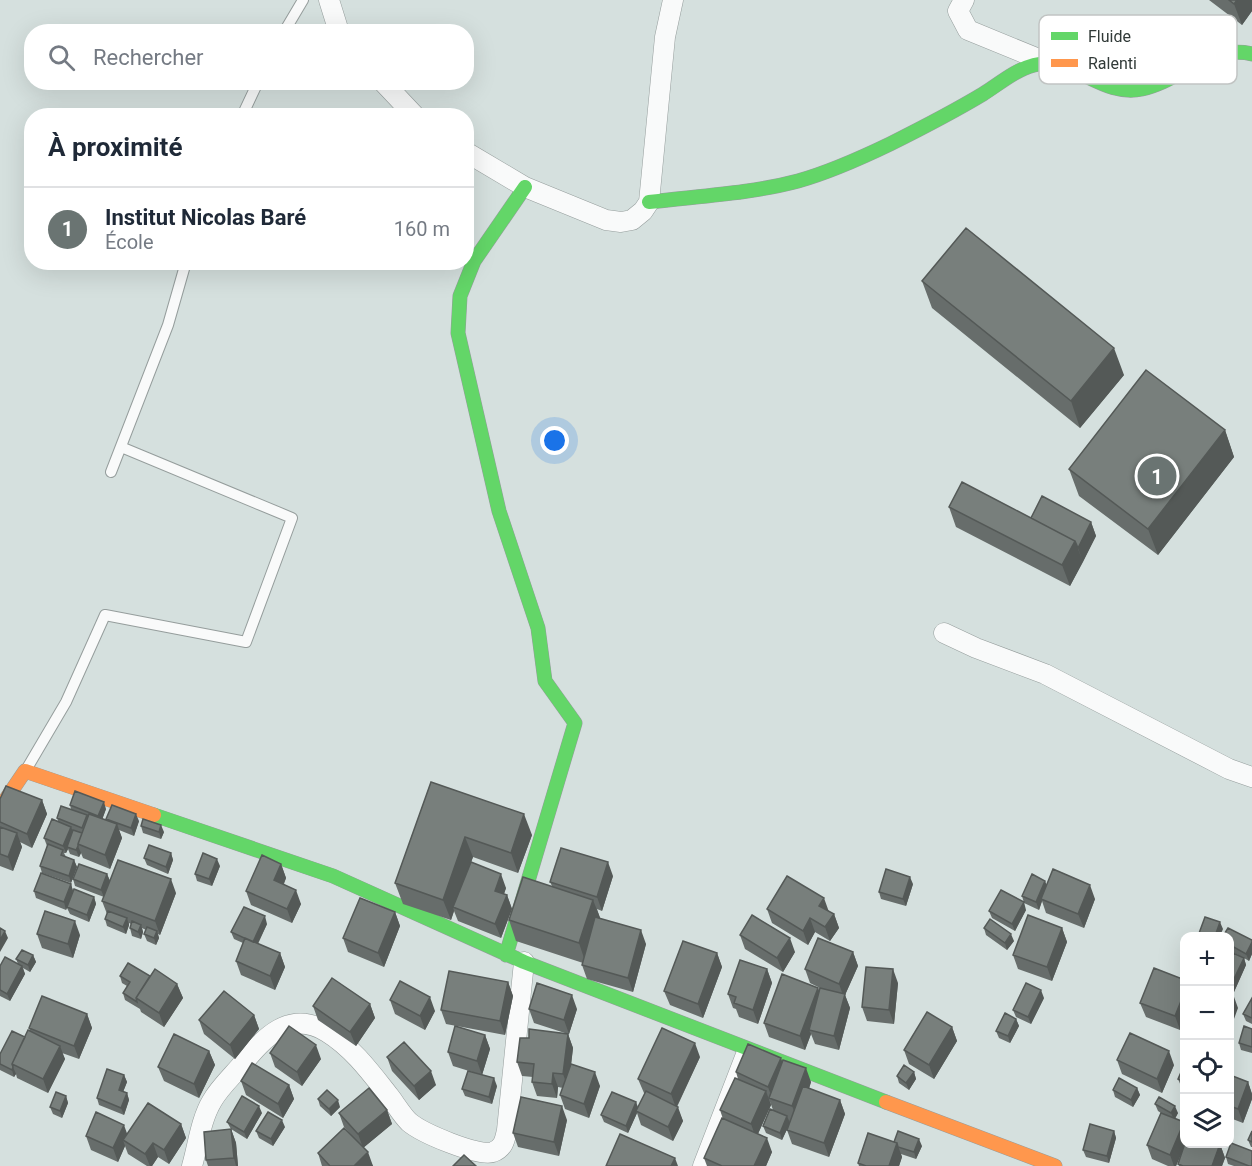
<!DOCTYPE html>
<html lang="fr">
<head>
<meta charset="utf-8">
<style>
  :root { --surface:#fff; --page:#f2f2f3; --text:#1f2937; --muted:#747a83; --line:#e0e1e3; --accent:#6a7472 }
  body { margin:0; font-family:Roboto,sans-serif; background:var(--page); color:var(--text) }
  .controls { position:absolute; right:18px; bottom:18px; display:grid; overflow:hidden; border-radius:12px; box-shadow:0 6px 24px #0002 }
  .controls button { width:54px; height:54px; display:grid; place-items:center; padding:0; border:0; border-bottom:2px solid var(--line); background:var(--surface); color:var(--text); font:30px sans-serif }
  .you { position:absolute; left:555px; top:441px; width:21px; height:21px; margin:-15px; border:4px solid #fff; border-radius:50%; background:#1a73e8; box-shadow:0 0 0 9px #1a73e833 }
  .badge { display:grid; place-items:center; width:39px; height:39px; border-radius:50%; background:var(--accent); color:#fff; font-size:20px; font-weight:700 }
  .pin { position:absolute; translate:-50% -50%; border:3px solid #fff; box-shadow:0 2px 6px #0006 }
  .list { margin:0; padding:0; list-style:none }
  h2 { display:flex; justify-content:space-between; align-items:center; height:78px; margin:0; padding:0 24px; font-size:26px }
  h2 small { font-size:20px; font-weight:400; color:var(--muted) }
  .list li { display:grid; grid-template-columns:39px 1fr auto; gap:18px; align-items:center; box-sizing:border-box; height:84px; padding:0 24px; border-top:2px solid var(--line) }
  .list b { display:block; font-size:22px; white-space:nowrap }
  .list p { margin:0; font-size:20px; white-space:nowrap; color:var(--muted) }
  .list em { font-size:20px; font-style:normal; color:var(--muted) }
  .icon { flex:none; width:33px; height:33px; fill:none; stroke:currentColor; stroke-width:2; stroke-linecap:round; stroke-linejoin:round }
  .map { position:relative; flex:none; width:1252px; height:1166px; overflow:hidden }
  .search { position:absolute; background:var(--surface); box-shadow:0 6px 24px #0002; left:24px; top:24px; width:450px; height:66px; display:flex; align-items:center; gap:15px; box-sizing:border-box; padding:0 21px; border-radius:24px; color:var(--muted); font-size:22px }
  .panel { position:absolute; background:var(--surface); box-shadow:0 6px 24px #0002; left:24px; top:108px; width:450px; height:162px; border-radius:24px }
  .map>svg:first-child { display:block }
</style>
</head>
<body>
<div class="map">
<svg width="1252" height="1166" viewBox="0 0 1252 1166">
  <rect width="100%" height="100%" fill="#d5e0de"/>
  <g fill="none" stroke-linecap="round" stroke-linejoin="round">
    <defs>
      <path id="lane" d="M284 32 303 0
        M242 116 258 82
        M111 472 168 325 186 262
        M26 770 66 702 105 615 246 642 292 518 121 447"/>
      <path id="street" d="M329 0 339 32
        M964 0 958 11 968 30 1046 62
        M383 82 415 116
        M466 152 525 187 606 220 621 222 632 220 643 211 649 202 665 37 673 0
        M944 633 976 648 1045 674 1229 769 1252 777
        M192 1166C198 1145 201 1119 212 1101 218 1090 229 1079 238 1069 261 1042 287 1007 327 1032 353 1048 371 1073 390 1097 396 1105 402 1115 409 1122 422 1133 478 1157 493 1152 504 1148 505 1139 507 1130L524 962
        M703 1166 747 1052"/>
      <path id="fast" d="M649 202C698 196 749 194 798 181 830 172 861 158 890 144 922 128 953 112 983 94 999 84 1015 70 1034 65 1072 55 1101 98 1142 89 1180 81 1210 44 1252 54
        M154 815 333 876 524 962 886 1102
        M506 955 575 723 545 681 538 628 499 511 458 333 460 296 474 261 525 187"/>
      <path id="slow" d="M0 808 25 771 154 815
        M886 1102 1055 1166"/>
    </defs>
    <!-- lane casing -->
    <use href="#lane" stroke="#959d9c" stroke-width="12"/>
    <!-- street casing -->
    <use href="#street" stroke="#959d9c" stroke-width="21"/>
    <!-- fast casing -->
    <use href="#fast" stroke="#959d9c" stroke-width="15"/>
    <!-- slow casing -->
    <use href="#slow" stroke="#959d9c" stroke-width="15"/>
    <!-- lane -->
    <use href="#lane" stroke="#f9fafa" stroke-width="10"/>
    <!-- street -->
    <use href="#street" stroke="#f9fafa" stroke-width="20"/>
    <!-- fast -->
    <use href="#fast" stroke="#63d668" stroke-width="14"/>
    <!-- slow -->
    <use href="#slow" stroke="#ff974d" stroke-width="14"/>
  </g>
  <!-- wall -->
  <path fill="#676d6b" d="M1209 0H1252V11L1242 25Z
    M922 281 1124 375 1080 428 932 308Z
    M1225 430 1234 457 1158 555 1079 496 1069 469Z
    M949 507 1031 518 1091 522 1096 536 1070 586 956 527Z
    M431 782 532 835 518 873 473 857 471 862 506 888 504 894 507 895 512 909 501 938 458 921 454 911 451 920 403 904 395 883Z
    M0 799 42 800 47 814 32 848 20 842 22 847 13 871 0 866Z
    M70 805 106 809 102 819 107 820 106 819 139 821 134 836 119 830 122 838 110 869 83 858 81 853 79 857 70 854 68 849 66 853H64L66 857 74 860 77 867 71 883 42 873 40 866 47 846 44 838 58 821 57 818 71 809Z
    M141 826 164 832 161 839 143 833Z
    M171 853 173 860 168 874 147 865 144 858Z
    M281 864 286 878 284 884 301 904 292 923 251 905 246 891Z
    M220 866 212 886 197 881 195 874Z
    M107 874 110 881 104 897 75 886 73 879Z
    M613 876 602 911 597 909 600 918 646 944 633 992 587 979 582 965 583 963 516 941 509 920 552 886 550 882Z
    M71 884 73 891 94 897 96 904 89 922 70 914 67 908 66 910 36 898 34 891Z
    M913 884 906 906 881 899 879 892Z
    M1047 885 1095 899 1084 928 1046 913 1042 901 1039 910 1024 903 1022 896Z
    M176 893 160 935 158 934 159 938 156 945 147 941 144 934 146 930 142 928 143 932 141 939 132 936 130 928 131 924 129 923V925L126 934 107 926 105 919 107 914 102 901Z
    M767 909 834 914 839 928 830 941 815 932 808 945 772 923Z
    M1026 910 1015 931 992 918 989 911Z
    M395 912 400 926 384 967 348 952 343 938Z
    M267 924 258 944 280 953 285 967 275 990 241 975 236 961 243 943 234 939 231 932Z
    M984 928 1014 941 1007 950 986 935Z
    M1062 928 1067 942 1052 981 1018 969 1013 955Z
    M37 934 80 935 73 958 42 948Z
    M740 935 795 952 783 972 745 949Z
    M1230 936 1252 940V954L1249 961 1244 958 1246 965 1234 992 1230 990V961L1238 955 1230 951Z
    M853 952 858 966 845 995 850 1008 839 1050 815 1044 811 1034 805 1050 769 1037 764 1023 818 988 819 991 820 988 810 983 805 969Z
    M717 953 722 967 703 1018 670 1005 664 991Z
    M33 955 36 962 30 972 23 968 25 974 10 1001 0 996V966L18 964 16 959Z
    M767 969 772 983 758 1024 739 1017 736 1009 733 1008 728 994Z
    M120 976H150L177 984 183 998 164 1027 141 1012 140 1009 125 1000 123 993 127 986 122 983Z
    M1185 980V1018L1180 1030 1146 1017 1140 1003Z
    M508 982 513 996 505 1035 446 1024 441 1010Z
    M898 983 894 1024 867 1021 862 1007Z
    M1044 998 1031 1024 1016 1017 1013 1010Z
    M1252 998V1024L1246 1021 1243 1014Z
    M390 1000 435 1011 425 1030 395 1014Z
    M370 1004 375 1018 356 1046 318 1020 313 1006Z
    M529 1009H577L569 1034H568L573 1048 571 1066 600 1086 589 1118 565 1109 560 1095 563 1088 558 1087 557 1098 537 1096 532 1082 533 1077 522 1076 517 1062 529 1038 568 1034 534 1023Z
    M87 1014 92 1028 79 1059 62 1053 65 1059 48 1093 17 1078 16 1074 14 1077 0 1070V1054L25 1037 30 1031 29 1028Z
    M254 1015 259 1029 235 1059 204 1034 199 1020Z
    M1016 1019 1019 1026 1010 1043 999 1038 996 1031Z
    M952 1027 957 1041 934 1079 909 1064 904 1050Z
    M1252 1029V1053L1241 1050 1239 1043Z
    M485 1035 490 1049 482 1075 453 1066 448 1052Z
    M209 1051 215 1065 199 1098 164 1081 158 1067Z
    M270 1053 321 1059 302 1086 275 1067Z
    M387 1057 436 1085 419 1100 392 1071Z
    M700 1057 677 1107 683 1121 673 1141 641 1125 637 1113 628 1133 604 1122 601 1115 636 1102 638 1107 645 1093H644L638 1079Z
    M1117 1060 1174 1065 1162 1093 1122 1074Z
    M782 1062 811 1082 809 1089 840 1100 845 1114 829 1157 792 1144 787 1130 788 1127 782 1140 766 1133 763 1126 773 1110 769 1099 771 1105 758 1134 772 1152 766 1166H707L704 1158 723 1119 720 1110 738 1079 736 1072Z
    M1185 1063V1088L1181 1086 1178 1079Z
    M914 1072 916 1079 909 1090 899 1083 897 1076Z
    M124 1075 127 1082 123 1092 127 1093 129 1100 124 1115 99 1105 97 1098Z
    M1230 1075 1248 1082 1252 1094V1099L1243 1123 1230 1118Z
    M241 1081 289 1085 294 1099 283 1118 246 1095Z
    M497 1086 492 1104 465 1096 462 1089Z
    M1137 1088 1140 1095 1133 1107 1115 1097 1113 1090Z
    M66 1096 68 1103 62 1118 53 1114 50 1107Z
    M318 1099 340 1107 331 1116 320 1106Z
    M1155 1104 1178 1113 1175 1119 1184 1122 1185 1143 1220 1144 1225 1158 1222 1166H1179L1178 1164 1182 1152 1176 1166H1168L1152 1159 1147 1145 1161 1113 1158 1111Z
    M387 1110 392 1124 363 1148 373 1166H322L318 1153 354 1138 344 1127 339 1113Z
    M262 1113 247 1139 231 1129 236 1143 238 1166H208L206 1160 231 1129 227 1122Z
    M567 1120 559 1156 518 1147 513 1133Z
    M181 1124 186 1138 169 1164 158 1157 152 1166H147L128 1154 125 1146 118 1162 91 1150 86 1136 127 1134Z
    M285 1127 273 1146 259 1138 256 1131Z
    M1114 1131 1116 1138 1109 1163 1086 1157 1083 1150Z
    M1252 1131V1147H1251L1248 1140Z
    M894 1142 922 1146 916 1159 901 1154 902 1157 899 1166H859L858 1163Z
    M1226 1157 1252 1166H1234L1228 1164Z"/>
  <!-- shaded-wall -->
  <path fill="#545957" d="M1237 0H1252V11L1242 25 1234 4Z
    M1114 348 1124 375 1080 428 1071 401Z
    M1225 430 1234 457 1158 555 1148 529Z
    M1091 522 1096 536 1083 562 1078 548Z
    M1075 541 1083 562 1070 586 1062 565Z
    M42 800 47 814 32 848 27 834Z
    M104 802 106 809 101 823 98 816Z
    M136 814 139 821 134 836 131 828Z
    M524 814 532 835 518 873 511 853Z
    M117 824 122 838 110 869 105 855Z
    M161 825 164 832 161 839 159 832Z
    M71 827 74 834 67 847 68 849 66 853 63 846Z
    M17 833 22 847 13 871 8 857Z
    M465 837 473 857 455 908 453 907 454 911 451 920 443 900Z
    M78 846 81 853 79 857 76 850Z
    M171 853 173 860 168 874 166 867Z
    M217 859 220 866 212 886 209 879Z
    M74 860 77 867 71 883 69 876Z
    M608 862 613 876 602 911 597 897Z
    M281 864 286 878 279 894 274 880Z
    M107 874 110 881 104 897 101 890Z
    M501 874 506 888 500 905 495 891Z
    M910 877 913 884 906 906 903 899Z
    M171 879 176 893 160 935 155 921Z
    M1045 881 1048 888 1041 899 1042 901 1039 910 1036 902Z
    M71 884 73 891 66 910 64 902Z
    M1090 885 1095 899 1084 928 1078 914Z
    M296 890 301 904 292 923 287 909Z
    M507 895 512 909 501 938 495 924Z
    M94 897 96 904 89 922 87 915Z
    M824 898 829 912 819 906Z
    M593 900 601 920 586 964 579 943Z
    M1024 902 1026 910 1015 931 1012 924Z
    M395 912 400 926 384 967 378 953Z
    M834 914 839 928 830 941 825 927Z
    M265 916 267 924 255 949 253 942Z
    M127 918 129 925 126 934 123 927Z
    M810 918 815 932 808 945 803 931Z
    M75 921 80 935 73 958 68 944Z
    M1220 922 1223 929 1220 936H1215Z
    M141 925 143 932 141 939 138 932Z
    M1062 928 1067 942 1052 981 1047 967Z
    M641 930 646 944 633 992 628 978Z
    M5 931 8 938 0 952V940Z
    M157 931 159 938 156 945 154 938Z
    M1011 934 1014 941 1007 950 1005 943Z
    M790 938 795 952 783 972 777 958Z
    M1252 942V954L1249 961 1246 954Z
    M853 952 858 966 845 995 850 1008 839 1050 834 1036 844 998 839 984Z
    M280 953 285 967 275 990 270 976Z
    M717 953 722 967 703 1018 698 1004Z
    M33 955 36 962 30 972 28 965Z
    M1244 958 1246 965 1234 992 1231 985Z
    M22 966 25 974 10 1001 7 994Z
    M767 969 772 983 758 1024 753 1010Z
    M893 969 898 983 894 1024 889 1010Z
    M508 982 513 996 505 1035 500 1021Z
    M177 984 183 998 164 1027 159 1013Z
    M818 988 823 1002 809 1030 811 1034 805 1050 800 1036Z
    M1041 990 1044 998 1031 1024 1028 1017Z
    M1185 991V1018L1180 1030 1175 1016Z
    M1233 994 1238 1008 1230 1030V1002Z
    M572 995 577 1009 569 1034 564 1020Z
    M430 997 435 1011 425 1030 420 1016Z
    M370 1004 375 1018 356 1046 350 1032Z
    M87 1014 92 1028 79 1059 74 1046Z
    M254 1015 259 1029 235 1059 230 1045Z
    M1016 1019 1019 1026 1010 1043 1008 1036Z
    M952 1027 957 1041 934 1079 929 1065Z
    M568 1034 573 1048 568 1088 563 1074Z
    M485 1035 490 1049 482 1075 477 1061Z
    M695 1043 700 1057 676 1108 671 1094Z
    M316 1045 321 1059 302 1086 297 1072Z
    M60 1046 65 1059 48 1093 43 1079Z
    M209 1051 215 1065 199 1098 194 1084Z
    M1169 1051 1174 1065 1162 1093 1157 1079Z
    M781 1058 786 1072 773 1101 768 1087Z
    M13 1067 16 1074 14 1077 12 1070Z
    M806 1068 811 1082 798 1120 792 1106Z
    M431 1071 436 1085 419 1100 414 1086Z
    M595 1072 600 1086 589 1118 584 1104Z
    M914 1072 916 1079 909 1090 906 1083Z
    M553 1073 558 1087 557 1098 552 1084Z
    M124 1075 127 1082 121 1097 119 1090Z
    M494 1078 497 1086 492 1104 489 1097Z
    M1248 1082 1252 1094V1099L1243 1123 1238 1109Z
    M289 1085 294 1099 283 1118 278 1104Z
    M1137 1088 1140 1095 1133 1107 1131 1100Z
    M766 1091 771 1105 756 1138 751 1124Z
    M127 1093 129 1100 124 1115 121 1108Z
    M66 1096 68 1103 62 1118 60 1111Z
    M338 1100 340 1107 331 1116 329 1109Z
    M840 1100 845 1114 829 1157 824 1143Z
    M636 1102 638 1109 636 1111 637 1113 628 1133 626 1126Z
    M259 1106 262 1113 247 1139 244 1132Z
    M562 1106 567 1120 559 1156 554 1142Z
    M1175 1106 1178 1113 1174 1120 1171 1113Z
    M678 1107 683 1121 673 1141 668 1127Z
    M387 1110 392 1124 363 1148 358 1134Z
    M787 1116 790 1123 782 1140 780 1133Z
    M282 1120 285 1127 273 1146 271 1139Z
    M1184 1122 1185 1143H1186L1176 1166H1174L1170 1155Z
    M181 1124 186 1138 169 1164 164 1150Z
    M124 1125 129 1139 123 1140 125 1146 118 1162 113 1148Z
    M231 1129 236 1143 238 1166H236L234 1158Z
    M1114 1131 1116 1138 1109 1163 1107 1156Z
    M767 1138 772 1152 766 1166H754Z
    M919 1139 922 1146 916 1159 914 1152Z
    M153 1143 158 1157 152 1166H150L145 1154Z
    M897 1143 902 1157 899 1166H889Z
    M1220 1144 1225 1158 1222 1166H1212Z
    M368 1152 373 1166H354Z
    M675 1158 678 1166H671Z"/>
  <!-- building -->
  <path fill="#787f7c" stroke="#545957" stroke-width="1.5" d="M1229 0H1237L1234 4Z
    M966 228 1114 348 1071 401 922 281Z
    M1146 370 1225 430 1148 529 1069 469Z
    M962 482 1075 541 1062 565 949 507Z
    M1042 496 1091 522 1078 548 1075 541 1031 518Z
    M431 782 524 814 511 853 465 837 443 900 395 883Z
    M6 786 42 800 27 834 0 822V799Z
    M75 791 104 802 98 816 70 805Z
    M112 805 136 814 131 828 106 819Z
    M61 806 87 815 82 828 57 818Z
    M89 814 117 824 105 855 78 844Z
    M52 819 71 827 63 846 44 838Z
    M143 819 161 825 159 832 141 826Z
    M0 827 17 833 8 857 0 854Z
    M73 830 82 833 78 844V846L76 850 67 847Z
    M48 844 63 850 61 855 74 860 69 876 40 866Z
    M149 845 171 853 166 867 144 858Z
    M561 848 608 862 597 897 550 882Z
    M203 853 217 859 209 879 195 874Z
    M262 855 281 864 274 880 296 890 287 909 246 891Z
    M118 860 171 879 155 921 102 901Z
    M471 862 501 874 495 891 507 895 495 924 453 907Z
    M79 864 107 874 101 890 73 879Z
    M886 869 910 877 903 899 879 892Z
    M1053 869 1090 885 1078 914 1041 899Z
    M41 873 71 884 64 902 34 891Z
    M1032 874 1045 881 1036 902 1022 896Z
    M787 876 824 898 819 906 834 914 825 927 810 918 803 931 767 909Z
    M523 877 593 900 579 943 509 920Z
    M74 889 94 897 87 915 67 907Z
    M1001 890 1024 902 1012 924 989 911Z
    M360 898 395 912 378 953 343 938Z
    M244 907 265 916 253 942 231 932Z
    M45 911 75 921 68 944 37 934Z
    M108 911 127 918 123 927 105 919Z
    M752 915 790 938 777 958 740 935Z
    M1028 915 1062 928 1047 967 1013 955Z
    M595 917 641 930 628 978 582 965Z
    M1205 917 1220 922 1215 936H1198Z
    M990 919 1011 934 1005 943 984 928Z
    M132 921 141 925 138 932 130 928Z
    M147 927 157 931 154 938 144 934Z
    M0 928 5 931 0 940Z
    M1228 928 1252 940V942L1246 954 1230 945V936H1223Z
    M245 938 280 953 270 976 236 961Z
    M818 938 853 952 839 984 805 969Z
    M683 941 717 953 698 1004 664 991Z
    M22 950 33 955 28 965 16 959Z
    M1233 953 1244 958 1231 985 1230 984V961Z
    M5 957 22 966 7 994 0 990V966Z
    M740 960 767 969 753 1010 734 1003 736 997 728 994Z
    M128 963 150 976 136 998 137 1002 123 993 130 982 120 976Z
    M866 967 893 969 889 1010 862 1007Z
    M1154 968 1185 980V991L1175 1016 1140 1003Z
    M155 969 177 984 159 1013 136 998Z
    M449 971 508 982 500 1021 441 1010Z
    M782 974 818 988 800 1036 764 1023Z
    M332 978 370 1004 350 1032 313 1006Z
    M400 981 430 997 420 1016 390 1000Z
    M537 983 572 995 564 1020 529 1009Z
    M1026 983 1041 990 1028 1017 1013 1010Z
    M820 988 845 994 834 1036 809 1030Z
    M224 991 254 1015 230 1045 199 1020Z
    M1230 993 1233 994 1230 1002Z
    M42 996 87 1014 74 1046 29 1028Z
    M1252 998V1018L1243 1014Z
    M927 1012 952 1027 929 1065 904 1050Z
    M1005 1013 1016 1019 1008 1036 996 1031Z
    M289 1026 316 1045 297 1072 270 1053Z
    M455 1026 485 1035 477 1061 448 1052Z
    M1244 1026 1252 1029V1047L1239 1043Z
    M662 1028 695 1043 671 1094 638 1079Z
    M529 1029 568 1034 563 1074 553 1073 552 1084 532 1082 534 1064 517 1062 520 1038H529Z
    M28 1030 60 1046 43 1079 12 1064Z
    M12 1031 25 1037 12 1064 13 1067 12 1070 0 1064V1054Z
    M1130 1033 1169 1051 1157 1079 1117 1060Z
    M174 1034 209 1051 194 1084 158 1067Z
    M404 1042 431 1071 414 1086 387 1057Z
    M748 1044 781 1058 768 1087 736 1072Z
    M783 1060 806 1068 792 1106 769 1098Z
    M252 1063 289 1085 278 1104 241 1081Z
    M1185 1063V1082L1178 1079Z
    M571 1064 595 1072 584 1104 560 1095Z
    M904 1065 914 1072 906 1083 897 1076Z
    M107 1069 124 1075 119 1090 127 1093 121 1108 97 1098Z
    M468 1071 494 1078 489 1097 462 1089Z
    M1230 1075 1248 1082 1238 1109 1230 1106Z
    M735 1078 766 1091 751 1124 720 1110Z
    M1119 1078 1137 1088 1131 1100 1113 1090Z
    M803 1086 840 1100 824 1143 787 1130Z
    M369 1088 387 1110 358 1134 339 1113Z
    M327 1090 338 1100 329 1109 318 1099Z
    M646 1091 678 1107 668 1127 636 1111Z
    M56 1092 66 1096 60 1111 50 1107Z
    M612 1092 636 1102 626 1126 601 1115Z
    M1185 1094V1112H1182Z
    M242 1096 259 1106 244 1132 227 1122Z
    M521 1097 562 1106 554 1142 513 1133Z
    M1159 1097 1175 1106 1171 1113 1155 1104Z
    M148 1103 181 1124 164 1150 153 1143 145 1154 123 1140Z
    M770 1109 787 1116 780 1133 763 1126Z
    M96 1112 124 1125 113 1148 86 1136Z
    M268 1112 282 1120 271 1139 256 1131Z
    M1161 1113 1184 1122 1170 1155 1147 1145Z
    M722 1118 767 1138 754 1166H722L704 1158Z
    M1090 1124 1114 1131 1107 1156 1083 1150Z
    M344 1128 368 1152 354 1166H330L318 1153Z
    M231 1129 234 1158 206 1160 204 1132Z
    M898 1131 919 1139 914 1152 898 1147 897 1143 894 1142Z
    M1252 1131V1142L1248 1140Z
    M868 1133 897 1143 889 1166H866L858 1163Z
    M620 1134 675 1158 671 1166H606Z
    M1185 1143 1220 1144 1212 1166H1183L1178 1164Z
    M1231 1143 1252 1151V1166H1249L1226 1157Z
    M464 1155 476 1166H453Z"/>
  <!-- legend -->
  <rect x="1039" y="15" width="198" height="69" rx="9" fill="#fff" stroke="#c1c4c3" stroke-width="1.5"/>
  <rect x="1051" y="32" width="27" height="8" fill="#63d668"/>
  <rect x="1051" y="59" width="27" height="8" fill="#ff974d"/>
  <g font-size="16" fill="#313a38">
    <text x="1088" y="42">Fluide</text>
    <text x="1088" y="69">Ralenti</text>
  </g>
</svg>
<div class="controls">
<button>+</button>
<button>−</button>
<button><svg class="icon" aria-label="locate" viewBox="0 0 24 24"><circle cx="12" cy="12" r="6"/><path d="M12 2v4M12 18v4M2 12h4M18 12h4"/></svg></button>
<button><svg class="icon" aria-label="layers" viewBox="0 0 24 24"><path d="M12 4l9 5-9 5-9-5zM3 14l9 5 9-5"/></svg></button>
</div>
<div class="you"></div>
<div class="pin badge" style="left:1157px;top:476px">1</div>
<div class="search"><svg class="icon" aria-label="search" viewBox="0 0 24 24"><circle cx="10" cy="10" r="6"/><path d="M15 15l6 6"/></svg>Rechercher</div>
<section class="panel">
<h2>À proximité<small></small></h2>
<ul class="list">
<li><span class="badge">1</span><div><b>Institut Nicolas Baré</b><p>École</p></div><em>160 m</em></li>
</ul>
</section>
</div>
</body>
</html>
